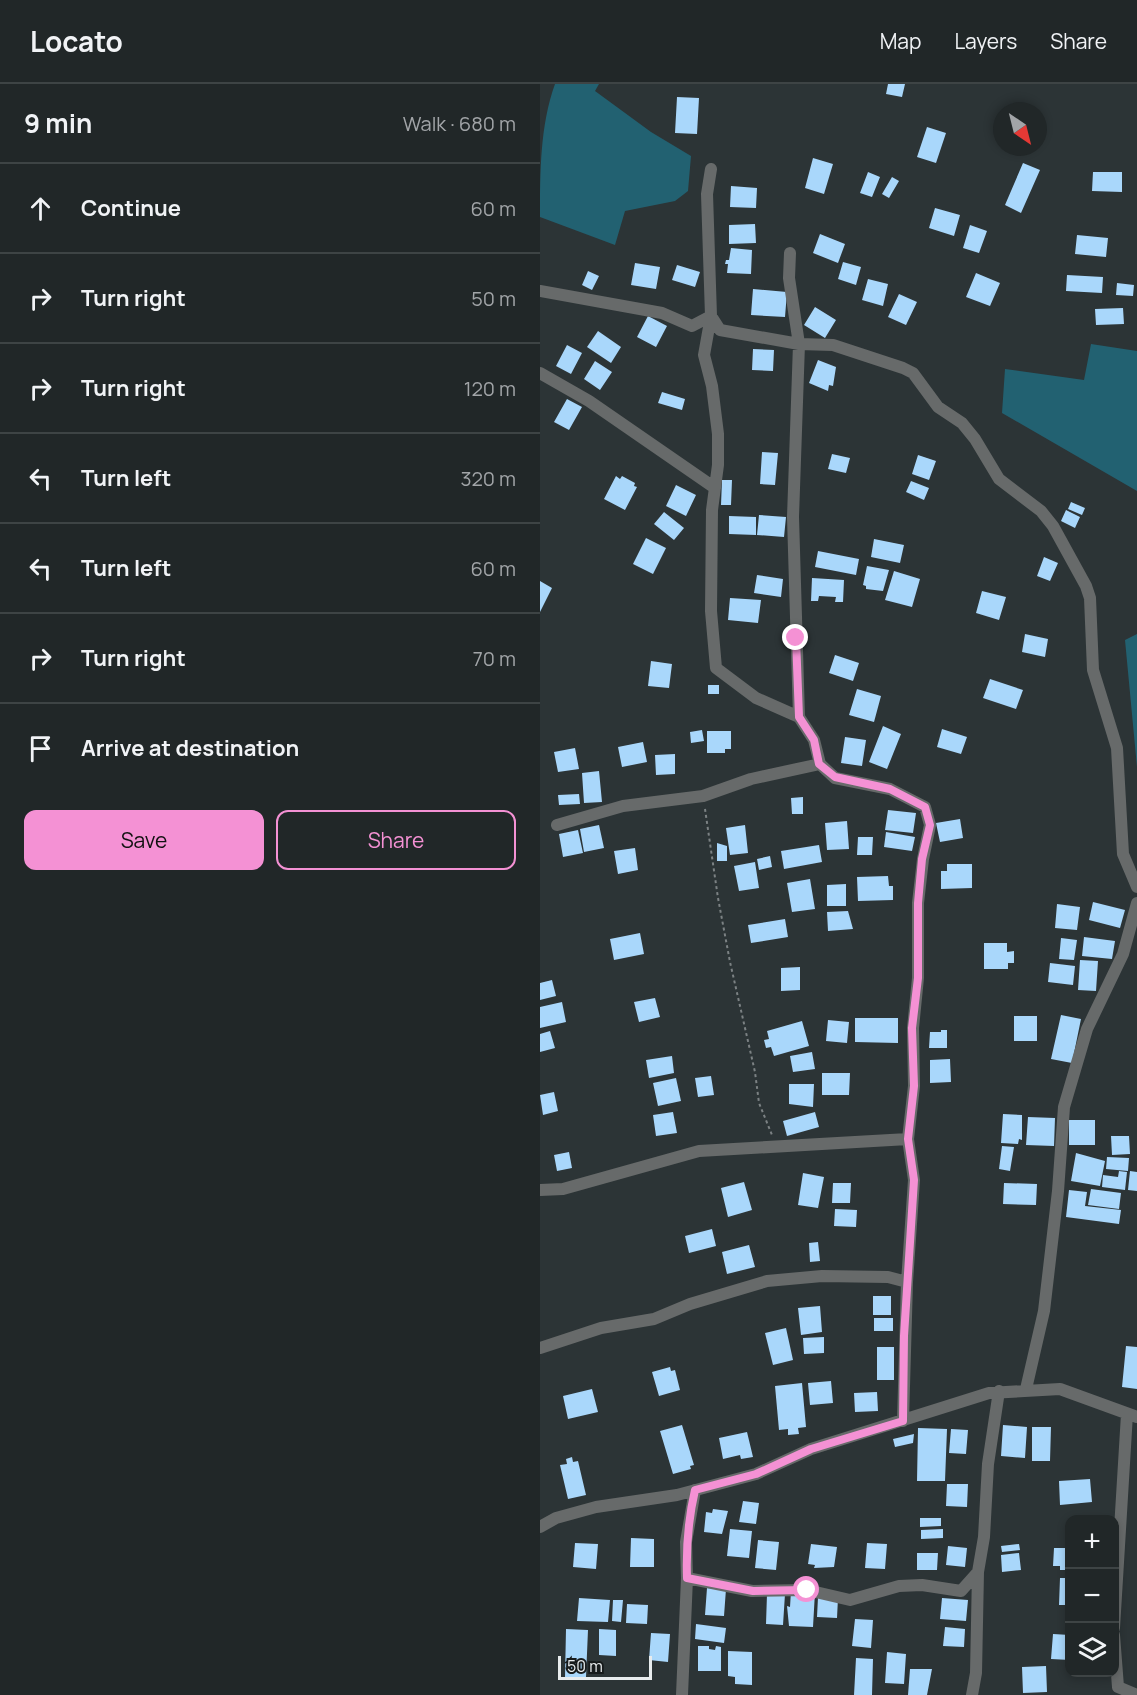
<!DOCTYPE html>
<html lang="en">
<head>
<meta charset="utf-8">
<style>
  :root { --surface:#212728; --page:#2d3334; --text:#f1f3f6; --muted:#a2a5a8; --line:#3e4445; --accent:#f491d4 }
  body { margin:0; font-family:Manrope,sans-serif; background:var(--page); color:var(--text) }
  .controls { position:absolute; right:18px; bottom:18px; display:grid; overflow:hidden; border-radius:12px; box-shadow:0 3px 9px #0003 }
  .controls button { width:54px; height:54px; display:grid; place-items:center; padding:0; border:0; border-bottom:2px solid var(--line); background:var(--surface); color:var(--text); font:30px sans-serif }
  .compass { position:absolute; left:453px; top:18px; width:54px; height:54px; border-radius:50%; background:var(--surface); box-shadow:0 3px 9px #0003; rotate:145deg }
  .scale { position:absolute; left:18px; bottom:15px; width:94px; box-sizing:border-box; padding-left:6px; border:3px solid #e8ecee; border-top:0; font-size:16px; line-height:21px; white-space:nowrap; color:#e8ecee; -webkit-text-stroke:4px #171b1c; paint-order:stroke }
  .stop { position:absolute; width:18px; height:18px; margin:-14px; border:4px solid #f491d4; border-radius:50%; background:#fff }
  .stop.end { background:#f491d4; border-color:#fff; box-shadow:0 2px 6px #0008 }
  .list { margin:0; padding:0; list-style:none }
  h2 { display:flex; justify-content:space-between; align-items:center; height:78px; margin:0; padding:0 24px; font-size:26px }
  h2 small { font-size:20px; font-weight:400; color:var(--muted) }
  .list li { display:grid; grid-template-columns:39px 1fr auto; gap:18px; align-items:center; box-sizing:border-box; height:90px; padding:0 24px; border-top:2px solid var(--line) }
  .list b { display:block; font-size:22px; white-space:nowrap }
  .list em { font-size:20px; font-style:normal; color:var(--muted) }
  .actions { display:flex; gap:12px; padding:18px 24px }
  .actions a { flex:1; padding:14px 0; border:2px solid var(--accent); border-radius:12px; text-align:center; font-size:21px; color:var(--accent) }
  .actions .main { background:var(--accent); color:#111 }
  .icon { flex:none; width:33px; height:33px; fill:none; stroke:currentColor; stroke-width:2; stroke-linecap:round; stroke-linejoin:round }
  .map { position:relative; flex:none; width:597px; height:1611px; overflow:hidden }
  header { display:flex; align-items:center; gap:36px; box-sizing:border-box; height:84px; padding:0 30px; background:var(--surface); border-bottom:2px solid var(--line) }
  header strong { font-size:28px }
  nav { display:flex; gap:33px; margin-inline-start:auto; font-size:21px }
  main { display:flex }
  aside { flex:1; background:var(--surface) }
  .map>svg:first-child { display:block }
</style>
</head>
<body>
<header>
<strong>Locato</strong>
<nav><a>Map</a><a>Layers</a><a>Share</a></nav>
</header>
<main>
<aside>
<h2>9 min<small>Walk · 680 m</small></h2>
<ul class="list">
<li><svg class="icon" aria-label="ahead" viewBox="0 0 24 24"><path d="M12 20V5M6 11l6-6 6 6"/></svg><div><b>Continue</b></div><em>60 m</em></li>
<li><svg class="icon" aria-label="right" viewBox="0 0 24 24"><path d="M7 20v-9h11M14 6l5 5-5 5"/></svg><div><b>Turn right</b></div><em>50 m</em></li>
<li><svg class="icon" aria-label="right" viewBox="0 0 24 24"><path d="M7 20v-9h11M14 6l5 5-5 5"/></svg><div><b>Turn right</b></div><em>120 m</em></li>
<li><svg class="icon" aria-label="left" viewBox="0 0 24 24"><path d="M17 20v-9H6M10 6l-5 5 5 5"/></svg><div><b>Turn left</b></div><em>320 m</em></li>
<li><svg class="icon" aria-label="left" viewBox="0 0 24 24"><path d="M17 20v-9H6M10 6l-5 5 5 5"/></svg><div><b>Turn left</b></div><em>60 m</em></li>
<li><svg class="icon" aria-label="right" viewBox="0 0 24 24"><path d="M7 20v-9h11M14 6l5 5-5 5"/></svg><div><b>Turn right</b></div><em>70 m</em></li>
<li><svg class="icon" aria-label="arrive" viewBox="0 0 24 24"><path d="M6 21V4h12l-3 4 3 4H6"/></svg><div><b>Arrive at destination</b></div></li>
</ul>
<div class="actions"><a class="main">Save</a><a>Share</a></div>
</aside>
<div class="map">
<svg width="597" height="1611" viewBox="0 0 597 1611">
  <rect width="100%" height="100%" fill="#2c3436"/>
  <!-- green -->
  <path fill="#226171" d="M15 0H59L55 7 111 48 151 72 148 107 135 117 85 127 75 161 0 133C0 89 0 41 15 0Z
    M551 260 597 267V407L462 329 465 285 544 296Z
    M597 550V683L585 556Z"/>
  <!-- building -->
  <path fill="#a9d7fb" d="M348 0H365L362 13 346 10Z
    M137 13 159 14 157 50 135 49Z
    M387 43 406 49 396 79 377 73Z
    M273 74 293 80 284 110 265 104Z
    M483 79 500 86 481 129 465 121Z
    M328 88 340 93 332 113 320 109Z
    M553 88H582V108L552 107Z
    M352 93 359 97 349 114 342 110Z
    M191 102 217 104 216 124 190 123Z
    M395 124 420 131 414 152 389 144Z
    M215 140 216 159 189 160V141Z
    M430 141 447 147 439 169 423 164Z
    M280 150 305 160 298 179 273 169Z
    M537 151 568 154 566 173 535 170Z
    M191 164 212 166 211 190 187 189 188 180H185L186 176H189Z
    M303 178 321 183 316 201 298 195Z
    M95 179 120 183 116 205 91 201Z
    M137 181 160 188 155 203 132 196Z
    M48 187 59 192 52 206 42 201Z
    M436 189 460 199 450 222 426 213Z
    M527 191 563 193 562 209 526 207Z
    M328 195 348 200 343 222 322 216Z
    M577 199 594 201 593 212 576 211Z
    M213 205 247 208 245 233 211 231Z
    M359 210 377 218 366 241 348 233Z
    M275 223 296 236 285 254 264 241Z
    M583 224 584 240 556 241 555 225Z
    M108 232 127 242 116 263 97 253Z
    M58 247 81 263 71 279 47 263Z
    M27 261 42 269 31 290 16 282Z
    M213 265 234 266 233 287 212 286Z
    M278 276 296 283 293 302 289 301 288 307 269 299Z
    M55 277 72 288 60 306 44 295Z
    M122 308 145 315 142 326 118 319Z
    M27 315 42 323 29 346 14 338Z
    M222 368 238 369 235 401 220 400Z
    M292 370 310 374 306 389 288 385Z
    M378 371 396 377 389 396 372 390Z
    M76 392 80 395 82 392 95 399 94 402 97 403 85 426 64 415Z
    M182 396H192L191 421H181Z
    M371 397 389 404 384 416 366 408Z
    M136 401 156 411 146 432 126 422Z
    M531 418 545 424 542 431 528 425Z
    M526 426 540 433 535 444 521 437Z
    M124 428 144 444 134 456 114 440Z
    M219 431 246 433 244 453 217 451Z
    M189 432 216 433V451L189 450Z
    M106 454 126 464 113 490 93 480Z
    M334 455 364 461 360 479 331 473Z
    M278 467 319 475 316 491 275 483Z
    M504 473 518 479 510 497 497 492Z
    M327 482 349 486 343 507 326 505V502L323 501Z
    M354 487 380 495 372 523 345 516Z
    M217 491 243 495 241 513 214 509Z
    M272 494 304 496 303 518H295L296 513 279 512 278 517H271Z
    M0 497 12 504 0 528Z
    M442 507 466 513 459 536 436 529Z
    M190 514 221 516 218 539 188 536Z
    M485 550 508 555 505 573 482 568Z
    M295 571 319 579 313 597 289 589Z
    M111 577 132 580 129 604 108 602Z
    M450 595 483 606 476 625 443 614Z
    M168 601H179V610H168Z
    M317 605 341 612 334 638 309 631Z
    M343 642 361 650 347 685 329 678Z
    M402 645 427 653 421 670 397 663Z
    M162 646 164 657 151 659 150 648Z
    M167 647H191V665H185V669H167Z
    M305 653 326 656 322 682 301 679Z
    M103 658 107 678 82 683 78 663Z
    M35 664 39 685 18 688 14 668Z
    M135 670V690L116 691 115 671Z
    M59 687 62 718 44 719 42 689Z
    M39 710 40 720 19 721 18 711Z
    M263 713V730H252L251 714Z
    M348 726 376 729 373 749 345 746Z
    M420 735 423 754 400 758 396 739Z
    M307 737 309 765 287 766 285 739Z
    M59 741 64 764 44 768 40 745Z
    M205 741 208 769 190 771 186 744Z
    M38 746 43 769 23 773 19 750Z
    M346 748 375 753 372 767 344 763Z
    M318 753H333L332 771H317Z
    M177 759 187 762V777H177Z
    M279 761 282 778 244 785 241 767Z
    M95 764 98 786 78 790 74 767Z
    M230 772 232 783 219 786 217 775Z
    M215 778 219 804 199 807 194 782Z
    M407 780H432V804L401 805V787H407Z
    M348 792 349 802H353V816L318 817 317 793Z
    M270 795 275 825 252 828 247 799Z
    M306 800V822H287V801Z
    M553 818 585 826 580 844 549 836Z
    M517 820 540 823 537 846 515 844Z
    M308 827 313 845 288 847 287 828Z
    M245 835 248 853 211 859 208 841Z
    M100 849 104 870 74 876 70 855Z
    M544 853 575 857 572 875 542 872Z
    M521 854 537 856 534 876 519 875Z
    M444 859H467V868L474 867V879H468V885H444Z
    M540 876 558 877 556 907 538 906Z
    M510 879 535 882 533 901 508 898Z
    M260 883V906L241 907V884Z
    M12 896 16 912 0 916V899Z
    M115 914 120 933 99 938 94 918Z
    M22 918 26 938 0 944V923Z
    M521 931 541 935 532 979 511 975Z
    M474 932H497V957H474Z
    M315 934H358V959L315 958Z
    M288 936 309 938 307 959 286 957Z
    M262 937 269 962 234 972 231 963 226 964 224 956 229 955 227 947Z
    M401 946H407V964H389L390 948H401Z
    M10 947 15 964 0 968V950Z
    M272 968 275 985 253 988 250 972Z
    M132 972 134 989 109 994 106 976Z
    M410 975 411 998 390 999V976Z
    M282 989H310L309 1011H282Z
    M171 992 174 1011 158 1013 155 994Z
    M136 994 141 1017 118 1022 113 999Z
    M249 1000H274L273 1023 249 1020Z
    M14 1008 18 1027 3 1031 0 1011Z
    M133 1028 137 1049 116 1052 113 1031Z
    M275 1028 279 1043 247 1052 243 1037Z
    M463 1030 482 1031V1056L479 1055 478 1060 461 1059Z
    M488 1033 515 1034 514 1062 486 1061Z
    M529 1036H555V1061H529Z
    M571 1052H589L590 1070 572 1071Z
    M462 1062 474 1063 470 1087 459 1085Z
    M29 1068 32 1084 17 1087 14 1071Z
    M536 1069 565 1077 560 1102 531 1097Z
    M567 1073 589 1074 588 1087 566 1085Z
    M579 1087 587 1088 585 1106 562 1103 563 1091 578 1093Z
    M590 1087 597 1088V1107L588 1106Z
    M263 1089 284 1093 278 1124 258 1121Z
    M204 1098 212 1126 188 1133 181 1104Z
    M293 1099H311L310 1119H292Z
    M464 1099 497 1100 496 1121 463 1120Z
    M551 1105 581 1109 579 1125 548 1121Z
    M529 1106 547 1108 545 1122 581 1126 579 1140 526 1133Z
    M295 1125 317 1126 316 1143 294 1142Z
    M172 1145 176 1162 149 1169 145 1152Z
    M278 1158 280 1177 270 1178 269 1159Z
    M209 1161 215 1183 187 1190 182 1168Z
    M333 1212H351V1231H333Z
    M280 1222 282 1248 261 1251 258 1224Z
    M334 1234H353V1247H334Z
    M246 1244 253 1276 233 1281 225 1249Z
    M284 1253V1269L264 1270 263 1254Z
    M586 1262 597 1263V1305L582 1303Z
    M337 1263H354V1296H337Z
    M130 1283 131 1287 135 1286 140 1306 119 1312 112 1288Z
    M291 1297 293 1319 270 1321 268 1299Z
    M262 1299 266 1343 258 1344 259 1350 248 1351V1345L239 1346 235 1302Z
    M52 1305 58 1328 28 1335 23 1312Z
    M337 1308 338 1327 315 1328 314 1309Z
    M142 1341 154 1381 150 1382 151 1385 133 1390 120 1347Z
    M463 1341 487 1343 485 1374 461 1372Z
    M492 1343H511L510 1377H492Z
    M378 1344 407 1345 405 1397H377Z
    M411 1345 428 1346 426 1370 409 1369Z
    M207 1348 213 1373 201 1375 200 1371 183 1375 179 1354Z
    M374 1350 373 1359 355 1363 353 1355Z
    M32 1373 33 1378 38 1377 46 1411 28 1415 20 1381 27 1380 26 1375Z
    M550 1395 552 1418 520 1421 519 1397Z
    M407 1400H428L427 1423 406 1422Z
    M203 1417 219 1419 216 1440 199 1438Z
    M173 1425 188 1427 182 1450 164 1448 166 1428 172 1429Z
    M380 1434H401V1442L380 1443Z
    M190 1445 212 1447 209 1474 187 1472Z
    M403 1445V1454L381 1455V1446Z
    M91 1454 114 1455V1483H90Z
    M218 1456 239 1458 236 1486 215 1484Z
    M35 1459 58 1460 56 1485 33 1483Z
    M327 1459 347 1460 345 1485 325 1484Z
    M271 1460 297 1463 294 1483 274 1484 275 1481 268 1480Z
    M479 1460 480 1466 462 1468 461 1462Z
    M408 1462 427 1464 425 1483 406 1481Z
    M514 1464H530V1486H520V1482H513Z
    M377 1469H398L397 1486H377Z
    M479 1469 481 1486 462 1488 461 1471Z
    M520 1494H530V1521H519Z
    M167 1504 186 1505 184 1532 165 1531Z
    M251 1507 275 1508 273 1543 249 1542 247 1522 250 1523Z
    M227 1510H245L243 1541 226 1540Z
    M278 1513 298 1514 297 1534 277 1533Z
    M39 1514 70 1516 68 1538 37 1537Z
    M402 1514 428 1516 426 1537 400 1535Z
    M73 1516H83L81 1538 72 1537Z
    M87 1520 108 1521 107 1540 86 1539Z
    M315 1535 333 1536 331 1564 312 1562Z
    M156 1540 186 1544 184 1559 155 1555Z
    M405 1543 425 1545 424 1563 403 1562Z
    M26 1545 48 1546 46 1593H25Z
    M59 1545 76 1546V1572L59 1571Z
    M111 1549 130 1550 128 1578 109 1576Z
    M513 1550 530 1551V1576L511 1575Z
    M158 1562H169V1565L175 1566 176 1562 181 1563V1587H158Z
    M188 1567 212 1568V1601L195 1600V1593L188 1592Z
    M347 1568 366 1570 364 1600 345 1599Z
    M316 1574 333 1575 332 1611H314Z
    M506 1582 507 1608 483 1609 482 1583Z
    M370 1585H392L387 1611H368Z"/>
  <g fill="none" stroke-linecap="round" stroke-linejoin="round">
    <!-- path -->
    <path stroke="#7c8284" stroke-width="2" stroke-dasharray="3 3" stroke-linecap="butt" d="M165 725 178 814 190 878 215 988 219 1019 232 1051"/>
    <!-- minor -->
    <path stroke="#676a6a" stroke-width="12" d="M171 85 167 110 171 232 164 271 172 302 178 350V381L172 426 171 527 176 584 216 614 259 633
      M250 169 249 194 259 260 253 433 259 633 274 656 280 680 295 694 350 705 385 723 390 741 383 775 378 819V894L373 944 374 1002 368 1055 374 1096 367 1198
      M0 207 122 229 152 242 171 232 180 246 259 260 293 261 363 284 373 289 398 323 422 339 435 355 459 395 501 427 513 442 546 502 550 514 553 586 577 664 583 770 597 803
      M0 289 49 317 175 404
      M17 741 83 722 163 712 211 695 280 680
      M0 1106 23 1105 159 1067 368 1055
      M0 1264 61 1244 114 1235 150 1220 227 1197 282 1192 348 1193 367 1198 363 1337
      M486 1305 504 1227 518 1107 524 1023 547 945 583 870 597 819
      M155 1406 146 1458 147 1494 212 1507 267 1506 310 1516 359 1502 382 1501 421 1507 438 1488 444 1453 448 1380 459 1307
      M0 1443 16 1434 56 1423 137 1411 216 1390 271 1365 449 1309 520 1305 597 1333
      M574 1544 587 1330
      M574 1551 578 1603 597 1611
      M142 1611 147 1494
      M432 1611 436 1589 438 1488"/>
  </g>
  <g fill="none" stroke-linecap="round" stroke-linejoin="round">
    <!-- route -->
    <path stroke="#f491d4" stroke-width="8" d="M256 554 259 633 274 656 279 680 295 693 350 705 385 723 390 741 382 775 378 819V894L372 944 374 1002 368 1055 374 1096 364 1252 363 1337 271 1365 216 1390 155 1406C148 1436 146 1464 147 1494L213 1507 267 1506"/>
  </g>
</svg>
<div class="controls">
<button>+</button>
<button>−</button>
<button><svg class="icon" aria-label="layers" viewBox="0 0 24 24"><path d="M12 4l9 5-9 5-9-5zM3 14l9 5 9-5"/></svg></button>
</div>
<svg class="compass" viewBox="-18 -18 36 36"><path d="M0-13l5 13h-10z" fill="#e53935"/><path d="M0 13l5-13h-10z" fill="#a2a5a8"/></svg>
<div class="scale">50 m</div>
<div class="stop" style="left:267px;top:1506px"></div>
<div class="stop end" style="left:256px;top:554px"></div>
</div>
</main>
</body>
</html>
